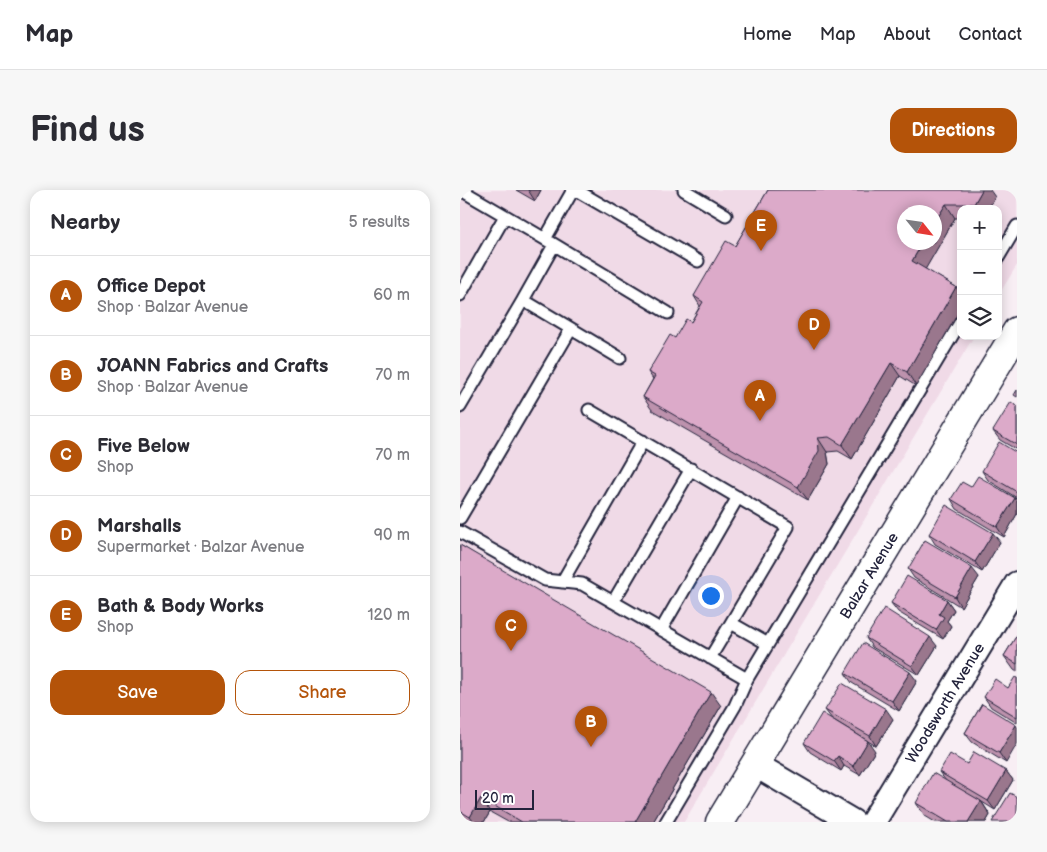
<!DOCTYPE html>
<html lang="en">
<head>
<meta charset="utf-8">
<style>
  :root { --surface:#fff; --page:#f7f7f7; --text:#2b2b33; --muted:#7c7c81; --line:#e1e1e2; --accent:#b45309 }
  body { margin:0; font-family:"Balsamiq Sans",sans-serif; background:var(--page); color:var(--text) }
  .controls { position:absolute; right:15px; top:15px; display:grid; overflow:hidden; border-radius:10px; box-shadow:0 2px 12px #0003 }
  .controls button { width:45px; height:45px; display:grid; place-items:center; padding:0; border:0; border-bottom:1px solid var(--line); background:var(--surface); color:var(--text); font:25px sans-serif }
  .compass { position:absolute; left:437px; top:15px; width:45px; height:45px; border-radius:50%; background:var(--surface); box-shadow:0 2px 12px #0003; rotate:120deg }
  .scale { position:absolute; left:15px; bottom:12px; width:59px; box-sizing:border-box; padding-left:5px; border:2px solid #22223b; border-top:0; font-size:14px; line-height:18px; white-space:nowrap; color:#22223b; -webkit-text-stroke:4px #fff; paint-order:stroke }
  .you { position:absolute; left:250px; top:405px; width:18px; height:18px; margin:-12px; border:4px solid #fff; border-radius:50%; background:#1a73e8; box-shadow:0 0 0 8px #1a73e833 }
  .badge { display:grid; place-items:center; width:32px; height:32px; border-radius:50%; background:var(--accent); color:#fff; font-size:16px; font-weight:700 }
  .pin { position:absolute; translate:-50% -41px; filter:drop-shadow(0 1px 2px #0008) }
  .pin::after { content:''; position:absolute; top:26px; width:18px; height:15px; background:inherit; clip-path:polygon(0 0,100% 0,50% 100%) }
  .list { margin:0; padding:0; list-style:none }
  h2 { display:flex; justify-content:space-between; align-items:center; height:65px; margin:0; padding:0 20px; font-size:21px }
  h2 small { font-size:16px; font-weight:400; color:var(--muted) }
  .list li { display:grid; grid-template-columns:32px 1fr auto; gap:15px; align-items:center; box-sizing:border-box; height:80px; padding:0 20px; border-top:1px solid var(--line) }
  .list b { display:block; font-size:19px; white-space:nowrap }
  .list p { margin:0; font-size:16px; white-space:nowrap; color:var(--muted) }
  .list em { font-size:16px; font-style:normal; color:var(--muted) }
  .actions { display:flex; gap:10px; padding:15px 20px }
  .actions a { flex:1; padding:11px 0; border:1px solid var(--accent); border-radius:15px; text-align:center; font-size:18px; color:var(--accent) }
  .actions .main { background:var(--accent); color:#fff }
  .icon { flex:none; width:28px; height:28px; fill:none; stroke:currentColor; stroke-width:2; stroke-linecap:round; stroke-linejoin:round }
  .map { position:relative; flex:none; width:557px; height:632px; overflow:hidden; border-radius:15px }
  header { display:flex; align-items:center; gap:30px; box-sizing:border-box; height:70px; padding:0 25px; background:var(--surface); border-bottom:1px solid var(--line) }
  header strong { font-size:24px }
  nav { display:flex; gap:28px; margin-inline-start:auto; font-size:18px }
  .intro { display:flex; align-items:center; justify-content:space-between; box-sizing:border-box; height:120px; padding:0 30px }
  h1 { margin:0; font-size:35px }
  .button { padding:12px 22px; border-radius:15px; background:var(--accent); color:#fff; font-size:18px; font-weight:700 }
  main { display:flex; gap:30px; padding:0 30px }
  aside { flex:1; background:var(--surface); border-radius:15px; box-shadow:0 2px 12px #0003 }
  .map>svg:first-child { display:block }
</style>
</head>
<body>
<header>
<strong>Map</strong>
<nav><a>Home</a><a>Map</a><a>About</a><a>Contact</a></nav>
</header>
<div class="intro"><h1>Find us</h1><a class="button">Directions</a></div>
<main>
<aside>
<h2>Nearby<small>5 results</small></h2>
<ul class="list">
<li><span class="badge">A</span><div><b>Office Depot</b><p>Shop · Balzar Avenue</p></div><em>60 m</em></li>
<li><span class="badge">B</span><div><b>JOANN Fabrics and Crafts</b><p>Shop · Balzar Avenue</p></div><em>70 m</em></li>
<li><span class="badge">C</span><div><b>Five Below</b><p>Shop</p></div><em>70 m</em></li>
<li><span class="badge">D</span><div><b>Marshalls</b><p>Supermarket · Balzar Avenue</p></div><em>90 m</em></li>
<li><span class="badge">E</span><div><b>Bath &amp; Body Works</b><p>Shop</p></div><em>120 m</em></li>
</ul>
<div class="actions"><a class="main">Save</a><a>Share</a></div>
</aside>
<div class="map">
<svg width="557" height="632" viewBox="0 0 557 632">
  <rect width="100%" height="100%" fill="#f8eef4"/>
  <filter id="ink" filterUnits="userSpaceOnUse"><feTurbulence type="fractalNoise" baseFrequency=".02" numOctaves="2"/><feDisplacementMap in="SourceGraphic" scale="10" xChannelSelector="R" yChannelSelector="G"/><feConvolveMatrix kernelMatrix="1 2 1 2 8 2 1 2 1" color-interpolation-filters="sRGB"/></filter>
  <g filter="url(#ink)">
    <!-- built -->
    <path fill="#f0dae7" fill-rule="evenodd" d="M0 0H557V75L538 106V19H501V146H514L224 632H0ZM444 22H474V52H444Z"/>
    <g fill="none" stroke-linecap="round" stroke-linejoin="round">
      <defs>
        <path id="lane" d="M1 0 85 49
          M113 0 85 49 208 123
          M116 0 238 71
          M224 0 266 25
          M94 55 63 110 160 168
          M538 68 557 36
          M0 105 45 26
          M0 217 63 110
          M129 220 328 337 271 433 308 454
          M0 328 111 139
          M0 342 85 390 122 394 287 489 501 131
          M102 392 183 251
          M153 412 231 279
          M201 440 278 307
          M250 468 271 433
          M206 632 275 516 287 489"/>
        <g id="street">
          <path d="M296 575 393 632"/>
          <path id="s1" d="M413 632 557 394"/>
        </g>
        <g id="secondary">
          <path id="s2" d="M260 632 557 141"/>
        </g>
      </defs>
      <!-- lane casing -->
      <use href="#lane" stroke="#22223b" stroke-width="15"/>
      <!-- street casing -->
      <use href="#street" stroke="#22223b" stroke-width="28"/>
      <!-- secondary casing -->
      <use href="#secondary" stroke="#22223b" stroke-width="31"/>
      <!-- lane -->
      <use href="#lane" stroke="#fff" stroke-width="11"/>
      <!-- street -->
      <use href="#street" stroke="#fff" stroke-width="24"/>
      <!-- secondary -->
      <use href="#secondary" stroke="#fff" stroke-width="28"/>
    </g>
    <!-- wall -->
    <path fill="#bd92ad" stroke="#22223b" d="M56 0H81L75 11Z
      M308 0 535 7 528 19H501V28H495L465 79 496 97 501 103V118L456 196 440 186 392 269 378 261 367 262 369 274 348 310 192 220 183 207 193 189 188 182 215 148 231 132 240 116 234 106 275 56Z
      M557 216V260L540 250 533 241Z
      M557 263V308L528 290 522 281Z
      M511 297 555 308 557 311V324L544 347 497 319 491 309Z
      M469 344 540 352 522 382 475 354Z
      M0 355 261 516 193 632H48L30 622 24 632H6L0 629Z
      M448 379 519 387 501 417 454 388Z
      M487 410 494 420 487 431 491 436 483 449 438 422 431 413Z
      M557 445V482L554 480 544 466Z
      M406 448 477 456 459 485 412 457Z
      M385 483 457 491 439 521 392 493Z
      M557 488V533L531 517 524 507 548 498Z
      M522 514 546 573 512 552 505 543Z
      M365 520 433 529 416 556 372 529Z
      M344 553 415 561 400 585 384 576 381 581 350 562Z
      M507 574 546 581 553 590 535 620 522 612 530 625 526 632H475L465 626 456 613 486 591 479 582Z"/>
    <!-- shaded-wall -->
    <path fill="#9a778d" stroke="#22223b" d="M68 0H81L75 11Z
      M522 0H530L535 7 528 19H517L514 14Z
      M486 14 495 28 462 85 452 71 463 52H474V33Z
      M496 97 501 103V118L456 196 447 182Z
      M431 173 440 186 392 269 382 255Z
      M358 248 367 262 369 274 348 310 338 297Z
      M555 308 557 311V324L544 347 537 337Z
      M533 343 540 352 522 382 515 372Z
      M512 378 519 387 501 417 495 407Z
      M487 410 494 420 487 431 491 436 483 449 476 440 479 424Z
      M470 447 477 456 459 485 452 476Z
      M450 482 457 491 439 521 432 511Z
      M251 502 261 516 193 632H175Z
      M426 519 433 529 416 556 410 546Z
      M556 535 557 537V554L546 573 539 563Z
      M408 551 415 561 400 585 393 576Z
      M378 566 384 576 381 581 374 571Z
      M546 581 553 590 535 620 528 611Z
      M21 608 30 622 24 632H14L10 627Z
      M521 611 530 625 526 632H508Z"/>
    <!-- building -->
    <path fill="#dcaac9" stroke="#22223b" d="M308 0H522L514 14H486L474 33V22H444V52H463L452 71 496 97 447 182 431 173 382 255 369 247 358 248 359 261 338 297 183 207 195 186 188 182 210 145 215 148 226 129 231 132 243 112 234 106 266 51 275 56Z
      M557 200V207L554 205Z
      M551 212 557 216V255L533 241Z
      M539 252 557 263V302L522 281Z
      M518 286 555 308 537 337 491 309 502 292 511 297Z
      M486 315 533 343 515 372 469 344Z
      M465 350 512 378 495 407 448 379Z
      M0 355 251 502 175 632H62L21 608 10 627 0 621Z
      M447 386 487 410 479 424 484 427 476 440 431 413Z
      M424 418 470 447 452 476 406 448Z
      M557 445V474L544 466Z
      M403 453 450 482 432 511 385 483Z
      M555 487 557 488V527L524 507 535 489 548 498Z
      M382 493 426 519 410 546 365 520Z
      M522 514 556 535 539 563 505 543Z
      M362 523 408 551 393 576 378 566 374 571 344 553Z
      M514 562 546 581 528 611 479 582 490 564 507 574Z
      M473 583 521 611 508 632H488L456 613Z
      M550 603 557 607V632H532Z"/>
  </g>
  <g text-anchor="middle" stroke-width="4" stroke-linejoin="round" paint-order="stroke">
    <!-- street labels -->
    <g font-size="15" fill="#22223b" stroke="#fff">
      <text dy="5" stroke="none"><textPath href="#s2" startOffset="288">Balzar Avenue</textPath></text>
      <text dy="5" stroke="none"><textPath href="#s1" startOffset="139">Woodsworth Avenue</textPath></text>
    </g>
  </g>
</svg>
<div class="controls">
<button>+</button>
<button>−</button>
<button><svg class="icon" aria-label="layers" viewBox="0 0 24 24"><path d="M12 4l9 5-9 5-9-5zM3 14l9 5 9-5"/></svg></button>
</div>
<svg class="compass" viewBox="-18 -18 36 36"><path d="M0-13l5 13h-10z" fill="#e53935"/><path d="M0 13l5-13h-10z" fill="#7c7c81"/></svg>
<div class="scale">20 m</div>
<div class="you"></div>
<div class="pin badge" style="left:300px;top:231px">A</div>
<div class="pin badge" style="left:131px;top:557px">B</div>
<div class="pin badge" style="left:51px;top:461px">C</div>
<div class="pin badge" style="left:354px;top:160px">D</div>
<div class="pin badge" style="left:301px;top:61px">E</div>
</div>
</main>
</body>
</html>
